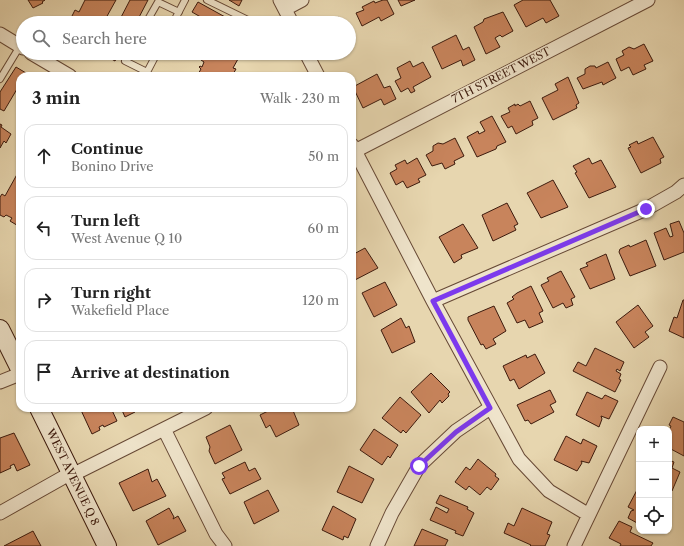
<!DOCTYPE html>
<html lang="en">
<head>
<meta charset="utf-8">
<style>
  :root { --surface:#fff; --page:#f2f2f2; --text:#222; --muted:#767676; --line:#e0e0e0 }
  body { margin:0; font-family:"Libre Caslon Text",serif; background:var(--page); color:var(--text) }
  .controls { position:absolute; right:12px; bottom:12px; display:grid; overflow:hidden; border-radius:8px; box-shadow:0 1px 3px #0004 }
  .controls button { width:36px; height:36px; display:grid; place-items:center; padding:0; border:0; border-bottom:1px solid var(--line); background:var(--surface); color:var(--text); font:20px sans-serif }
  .stop { position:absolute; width:12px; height:12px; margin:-9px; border:3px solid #7c3aed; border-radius:50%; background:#fff }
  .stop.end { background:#7c3aed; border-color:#fff; box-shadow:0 1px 4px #0008 }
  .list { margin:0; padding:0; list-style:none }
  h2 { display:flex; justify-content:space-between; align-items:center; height:52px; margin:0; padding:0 16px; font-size:17px }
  h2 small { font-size:13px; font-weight:400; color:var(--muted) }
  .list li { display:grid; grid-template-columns:26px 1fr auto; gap:12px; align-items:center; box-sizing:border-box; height:64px; margin:0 8px 8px; padding:0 8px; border:1px solid var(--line); border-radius:12px }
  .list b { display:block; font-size:15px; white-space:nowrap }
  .list p { margin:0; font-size:13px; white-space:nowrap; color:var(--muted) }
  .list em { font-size:13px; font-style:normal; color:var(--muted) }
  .icon { flex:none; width:22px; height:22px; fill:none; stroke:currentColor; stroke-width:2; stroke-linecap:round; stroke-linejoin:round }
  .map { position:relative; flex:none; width:684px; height:546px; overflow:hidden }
  .search { position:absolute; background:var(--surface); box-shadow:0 1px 3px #0004; left:16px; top:16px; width:340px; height:44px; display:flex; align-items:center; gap:10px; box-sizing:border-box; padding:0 14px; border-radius:22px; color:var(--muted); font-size:15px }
  .panel { position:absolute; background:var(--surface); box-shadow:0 1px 3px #0004; left:16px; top:72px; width:340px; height:340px; border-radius:12px }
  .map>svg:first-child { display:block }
</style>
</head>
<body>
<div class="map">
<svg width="684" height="546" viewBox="0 0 684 546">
  <rect width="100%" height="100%" fill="#e7d6af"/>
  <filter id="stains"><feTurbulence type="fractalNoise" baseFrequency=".005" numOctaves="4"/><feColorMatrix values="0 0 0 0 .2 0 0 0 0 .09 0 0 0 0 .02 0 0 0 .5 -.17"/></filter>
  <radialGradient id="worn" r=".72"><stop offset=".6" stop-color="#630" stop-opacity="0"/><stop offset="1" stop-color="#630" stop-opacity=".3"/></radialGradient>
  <!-- building -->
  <path fill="#c8845c" stroke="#3c1a0d" d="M28 0H45L42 2 43 3 33 8Z
    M85 0H116L106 18 109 19 107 22 71 23 73 19 71 18 75 10 79 12Z
    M130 0H148L136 23H118Z
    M229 0H242L239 6Z
    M383 0H387L394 14 381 21 379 17 362 26 356 13 364 10 362 7 374 1 375 3Z
    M398 0H415L401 6Z
    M523 0H550L559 16 546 23 543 18 526 27 514 5Z
    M198 2 236 23H211L192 12Z
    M503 12 513 31 502 37 500 35 495 38 500 47 486 54 474 27 483 22 484 19Z
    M339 17 342 23H328Z
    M456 35 463 50 469 47 475 60 463 66 461 60 442 69 432 47Z
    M644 44 653 61 644 65 646 69 633 75 629 67 621 71 616 59 624 55 622 51 629 47 634 49Z
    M101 53H119L115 61Z
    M205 53H221L227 56 229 54 238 59 233 68 236 69 232 76H197L201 69 199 67 200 66 202 67 204 62 201 60Z
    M410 61 413 67 423 62 431 77 413 87 415 91 411 93 408 88 401 92 395 81 401 78 397 68Z
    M608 62 616 78 603 85 602 82 583 89 577 78 585 74V69L590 66H595L596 68Z
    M16 67 26 73 25 76H20V84L4 111 0 109V92Z
    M377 74 384 88 390 86 396 99 384 105 381 99 363 108 353 87Z
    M568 77 579 103 576 105 577 108 553 120 542 98 558 90 555 84Z
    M530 101 538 118 532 121 533 125 516 134 512 126 508 128 501 116 510 112 508 108 515 104V106L518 104 520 106Z
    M492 116 506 142 497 146 496 149 477 157 467 137 478 131 479 134 485 131 480 122Z
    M0 124 2 125 1 127 11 134 6 143 4 141 0 148Z
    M653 137 664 157 660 159 661 163 641 173 628 148 631 147 629 145 637 141 638 144Z
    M455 138 464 156 454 161 455 164 445 169 442 163 432 166 426 155 433 151V146L438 143 443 144Z
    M417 158 426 175 418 179 420 182 407 188 403 181 396 185 390 173 397 169 395 165 405 160 407 164Z
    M589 158 592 164 601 160 616 187 589 198 575 173 577 172 573 166Z
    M20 169V227L10 221 12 218 6 215 4 217 0 215V197L2 194 5 196Z
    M553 180 568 207 541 218 527 193Z
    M507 203 518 224 514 226 516 230 493 241 482 215Z
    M679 221 684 233V252L664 260 654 233 666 228 670 237 673 236 670 224Z
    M463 224 478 248 461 255 462 258 454 263 439 237Z
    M646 240 656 266 630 276 619 252 620 249 629 245 630 247Z
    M365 248 378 268 353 281H352V255Z
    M606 254 615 279 590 289 580 269 588 266 586 263Z
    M561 271 575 297 571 299 573 305 566 308 563 303 553 308 541 285 549 281 547 278Z
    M385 282 397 305 374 317 362 293Z
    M531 286 543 311 539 313 543 322 529 328 525 320 517 323 507 303 514 299 512 297 517 293Z
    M683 300H684V338L669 331 674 317 677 318Z
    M638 305 653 326 645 332 649 337 634 348 616 322Z
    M494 306 506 331 493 339 496 344 486 349 483 344 481 345 468 320V317Z
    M401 318 406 328 409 326 415 342 392 353 381 330Z
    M595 348 624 362 620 371 617 369 616 371 621 374 619 379 621 380 615 392 573 371 578 362 586 366Z
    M535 354 545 373 519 389 514 379 510 381 503 366 526 355 527 358Z
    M431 373 450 392 448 394 449 396 442 403 440 400 429 413 411 392Z
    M550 390 556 402 550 405 554 412 531 424 528 420 525 421 517 405Z
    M587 392 602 399 605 395 618 401 609 419 601 416 602 419 599 427 576 415Z
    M400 397 421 415 406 433 403 430 401 433 382 418Z
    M80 408H111L117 421 104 427 103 425 99 427 100 430 92 434Z
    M121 408H138L134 410 135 412 125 417Z
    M274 408H292L299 425 276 437 270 425 266 428 260 415Z
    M673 417 684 422V456L669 448V431L671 426 669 425Z
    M230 425 242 450 215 464 209 451 210 447 206 437Z
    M374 429 398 445 390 458 388 456 382 465 360 450Z
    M14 433 30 465 17 471 14 464 10 466 11 468 0 473V438Z
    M566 436 581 444 583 439 597 446 589 463 581 461 582 463 577 471 554 460Z
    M478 459 496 474 495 476 499 479 491 490 487 487 480 495 469 486 466 490 455 482 466 467 470 470Z
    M669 460 674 462 672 468 680 472 672 491 669 489Z
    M245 462 249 471 255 468 261 479 230 494 222 479 225 478 222 473Z
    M349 466 374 479 362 503 337 492Z
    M148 469 152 482 157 479 166 496 133 511 119 483Z
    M268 490 279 511 254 524 244 502Z
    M637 490H639V524L628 518 631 511 634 510 628 507Z
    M440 495 468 507 467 509 474 513 463 536 455 533 456 531 430 520 436 507 447 513 449 509 436 503Z
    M333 506 356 519 348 538 344 536 343 540 322 530Z
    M169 508 174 517 173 519 178 516 186 531 158 545 146 521Z
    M522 508 552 522 547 534 550 535 545 546H530L531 545 504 533 508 523 514 526Z
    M619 521 632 527 630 532 653 543 651 546H620L621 544 609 538Z
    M422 529 448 540 445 546H414Z
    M33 531 41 546H4Z"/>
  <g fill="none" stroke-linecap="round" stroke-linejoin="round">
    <defs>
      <path id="lane" d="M207 0 250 21
        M146 23 158 2 179 12
        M173 23 185 0
        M129 53 125 61 147 72
        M145 76 157 53
        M0 79 20 46"/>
      <path id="street" d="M280 0 292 23
        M285 9 302 0
        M0 34 23 48
        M31 53 70 76
        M306 53 318 76
        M352 145 433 301 519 459 549 491 589 515
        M355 151 648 0
        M433 301 646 209 676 192 684 185
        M0 382 20 374
        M164 429 216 534 225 546
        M72 475 206 408
        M0 513 71 473
        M377 546 392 513 419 466 456 431 490 408
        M574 546 660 367"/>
      <path id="secondary" d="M0 329 20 369
        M39 408 107 546"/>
    </defs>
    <!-- lane casing -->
    <use href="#lane" stroke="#674936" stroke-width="8"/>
    <!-- street casing -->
    <use href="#street" stroke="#674936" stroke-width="15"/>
    <!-- secondary casing -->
    <use href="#secondary" stroke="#3c1a0d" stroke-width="20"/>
    <!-- lane -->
    <use href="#lane" stroke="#efe4cb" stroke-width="6"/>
    <!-- street -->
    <use href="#street" stroke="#efe4cb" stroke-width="13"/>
    <!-- secondary -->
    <use href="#secondary" stroke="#efe4cb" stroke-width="18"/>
  </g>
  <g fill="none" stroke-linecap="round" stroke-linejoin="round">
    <!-- route -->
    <path stroke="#7c3aed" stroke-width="5" d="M419 466 456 432 490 408 433 301 646 209"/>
  </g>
  <g text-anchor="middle" stroke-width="3" stroke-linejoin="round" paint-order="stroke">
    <!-- street labels -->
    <g font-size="11" fill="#3c1a0d" stroke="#efe4cb">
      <text transform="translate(501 75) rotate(-27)" y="4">7TH STREET WEST</text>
      <text transform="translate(73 477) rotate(64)" y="4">WEST AVENUE Q 8</text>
    </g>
  </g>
  <rect width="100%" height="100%" filter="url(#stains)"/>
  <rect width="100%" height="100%" fill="url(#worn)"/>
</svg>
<div class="controls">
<button>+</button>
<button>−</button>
<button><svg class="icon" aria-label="locate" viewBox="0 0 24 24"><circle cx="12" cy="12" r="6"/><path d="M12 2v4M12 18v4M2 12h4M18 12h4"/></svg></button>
</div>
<div class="stop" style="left:419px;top:466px"></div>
<div class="stop end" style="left:646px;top:209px"></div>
<div class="search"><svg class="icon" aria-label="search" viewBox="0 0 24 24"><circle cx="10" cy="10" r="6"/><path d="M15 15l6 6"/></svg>Search here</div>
<section class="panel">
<h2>3 min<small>Walk · 230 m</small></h2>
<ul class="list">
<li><svg class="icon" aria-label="ahead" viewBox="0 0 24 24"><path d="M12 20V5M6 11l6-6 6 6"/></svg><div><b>Continue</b><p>Bonino Drive</p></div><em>50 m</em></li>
<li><svg class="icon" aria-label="left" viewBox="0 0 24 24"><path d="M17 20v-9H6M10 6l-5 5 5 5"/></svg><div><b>Turn left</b><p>West Avenue Q 10</p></div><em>60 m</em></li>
<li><svg class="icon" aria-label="right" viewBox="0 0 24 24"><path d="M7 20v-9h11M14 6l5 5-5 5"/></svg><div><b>Turn right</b><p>Wakefield Place</p></div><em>120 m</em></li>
<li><svg class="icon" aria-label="arrive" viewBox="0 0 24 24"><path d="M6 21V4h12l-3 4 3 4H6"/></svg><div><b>Arrive at destination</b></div></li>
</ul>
</section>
</div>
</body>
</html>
